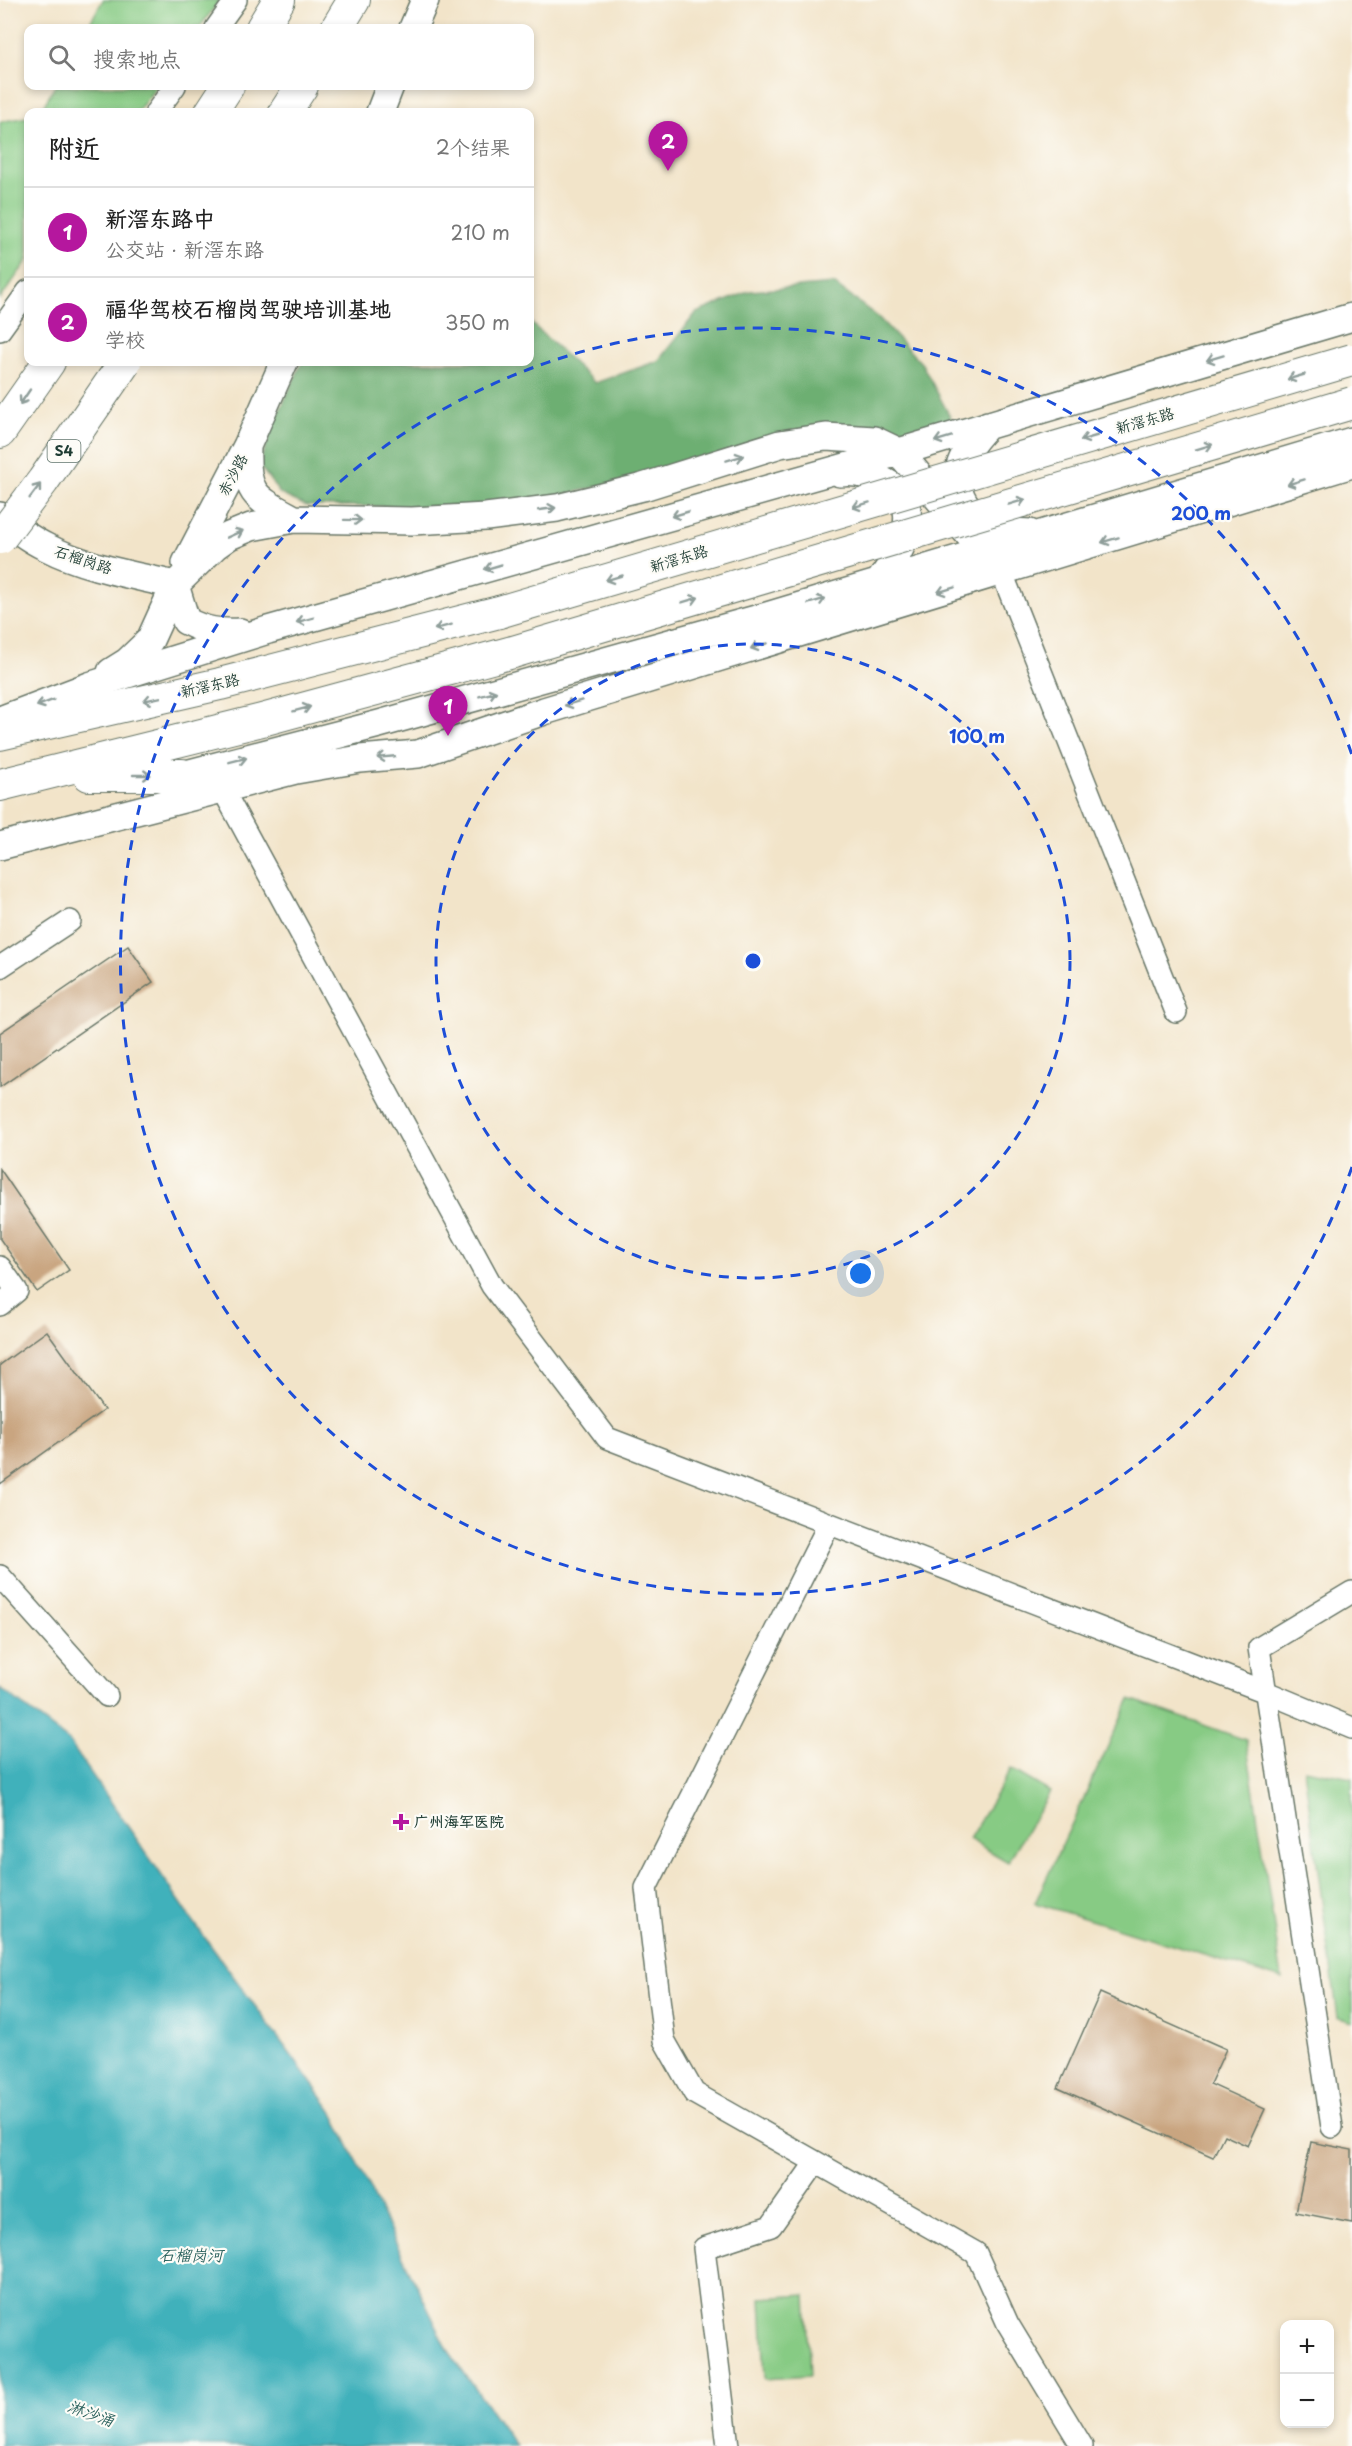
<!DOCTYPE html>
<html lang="zh">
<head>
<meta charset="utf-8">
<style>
  :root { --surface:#fff; --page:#f6f6f6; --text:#222; --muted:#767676; --line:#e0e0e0; --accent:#b5179e }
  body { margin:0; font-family:"Playpen Sans","LXGW WenKai TC",sans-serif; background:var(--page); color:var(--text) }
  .controls { position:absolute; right:18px; bottom:18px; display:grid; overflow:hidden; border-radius:12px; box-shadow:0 3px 9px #0003 }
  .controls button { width:54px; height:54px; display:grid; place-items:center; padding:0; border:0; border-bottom:2px solid var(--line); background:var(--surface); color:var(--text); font:30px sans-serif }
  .you { position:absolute; left:861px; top:1274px; width:21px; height:21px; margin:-15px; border:4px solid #fff; border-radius:50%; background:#1a73e8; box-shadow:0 0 0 9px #1a73e833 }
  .badge { display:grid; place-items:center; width:39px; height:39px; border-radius:50%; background:var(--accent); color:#fff; font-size:20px; font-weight:700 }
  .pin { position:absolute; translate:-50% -50px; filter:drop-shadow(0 2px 3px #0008) }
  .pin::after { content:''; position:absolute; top:32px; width:21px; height:18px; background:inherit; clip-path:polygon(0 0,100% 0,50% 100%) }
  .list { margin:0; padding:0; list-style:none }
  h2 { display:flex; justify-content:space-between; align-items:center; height:78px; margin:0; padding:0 24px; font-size:26px }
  h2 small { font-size:20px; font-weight:400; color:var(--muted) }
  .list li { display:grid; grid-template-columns:39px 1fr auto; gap:18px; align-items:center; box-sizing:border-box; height:90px; padding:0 24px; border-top:2px solid var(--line) }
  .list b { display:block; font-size:22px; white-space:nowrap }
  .list p { margin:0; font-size:20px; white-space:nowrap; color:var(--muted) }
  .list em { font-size:20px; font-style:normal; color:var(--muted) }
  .icon { flex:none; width:33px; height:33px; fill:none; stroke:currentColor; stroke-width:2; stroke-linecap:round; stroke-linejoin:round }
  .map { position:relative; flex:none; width:1352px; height:2446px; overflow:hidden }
  .search { position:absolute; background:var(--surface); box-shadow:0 3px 9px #0003; left:24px; top:24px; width:510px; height:66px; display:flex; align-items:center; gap:15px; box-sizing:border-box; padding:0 21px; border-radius:12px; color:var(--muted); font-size:22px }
  .panel { position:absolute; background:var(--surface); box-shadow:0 3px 9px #0003; left:24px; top:108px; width:510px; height:258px; border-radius:12px }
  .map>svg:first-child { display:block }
</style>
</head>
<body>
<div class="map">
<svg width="1352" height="2446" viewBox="0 0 1352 2446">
  <rect width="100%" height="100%" fill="#fdfcf7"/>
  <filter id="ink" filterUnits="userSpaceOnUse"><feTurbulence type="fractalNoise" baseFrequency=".0167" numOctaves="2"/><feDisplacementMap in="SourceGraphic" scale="12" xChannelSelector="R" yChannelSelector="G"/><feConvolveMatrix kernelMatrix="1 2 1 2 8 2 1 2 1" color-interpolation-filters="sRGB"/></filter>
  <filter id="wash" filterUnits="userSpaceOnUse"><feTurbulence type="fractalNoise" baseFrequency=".008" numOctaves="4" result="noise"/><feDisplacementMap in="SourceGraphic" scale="24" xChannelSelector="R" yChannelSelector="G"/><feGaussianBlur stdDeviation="1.35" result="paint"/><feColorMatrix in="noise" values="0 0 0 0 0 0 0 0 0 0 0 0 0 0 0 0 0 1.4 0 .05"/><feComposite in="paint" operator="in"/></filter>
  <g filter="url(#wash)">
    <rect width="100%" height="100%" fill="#f2e4c9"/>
    <!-- green -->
    <path fill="#87cb84" stroke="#53845c" stroke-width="1.5" d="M103 0H220L199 28H87Z
      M55 86H157L137 112H40Z
      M28 117V260L0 299V122Z
      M1130 1699 1246 1740 1282 1979 1035 1903Z
      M1011 1769 1050 1792 1008 1862 969 1839Z
      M1304 1769 1352 1778V2022L1338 2018Z
      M806 2295 810 2376 765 2379 761 2298Z"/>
    <!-- forest -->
    <path fill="#6daf72" stroke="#467653" stroke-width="1.5" d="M834 284 878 317 922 364 955 426 930 433 873 427 552 497 481 507 306 506 280 494 259 465 276 419 302 362H530V322L595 383 658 361 696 313 750 291Z"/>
    <!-- water -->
    <path fill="#41b1bb" stroke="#307778" stroke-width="1.5" d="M0 1688 68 1740 203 1935 332 2111 448 2350 516 2446H0Z"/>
    <g id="blocks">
      <!-- building -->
      <path fill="#c9a580" d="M128 946 153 982 0 1087V1033Z
        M0 1169 69 1270 37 1292 0 1239Z
        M47 1331 104 1410 0 1484V1365Z
        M1100 1993 1226 2049 1210 2084 1265 2109 1248 2146 1224 2135 1213 2157 1058 2088Z
        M1311 2142 1352 2150V2223L1296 2212Z"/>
    </g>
  </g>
  <g filter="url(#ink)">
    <use href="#blocks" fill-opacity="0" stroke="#697768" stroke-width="1.5"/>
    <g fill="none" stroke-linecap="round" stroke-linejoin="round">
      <defs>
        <path id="minor" d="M216 28 236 0
          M156 112 175 86
          M0 330 28 291
          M1002 573 1176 1012
          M223 790 492 1286 607 1438 1266 1692 1352 1728
          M0 967 70 921
          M0 1267 17 1291 0 1305
          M829 1524 646 1888 664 2040 694 2093 976 2253 1008 2324 1082 2446
          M0 1576 107 1696
          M1332 2127 1259 1648 1352 1592
          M728 2446 704 2248 771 2226 816 2162"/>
        <path id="major" d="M413 28 425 0
          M380 112 390 86
          M988 425C965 448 943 481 970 510 978 519 989 527 1001 530 1009 533 1020 532 1029 533
          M247 448C245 495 256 498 294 519
          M840 473C855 471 868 474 881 480 929 501 902 553 879 582
          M0 516C15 528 29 539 46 547 85 567 132 575 175 585
          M186 563 247 446 284 362
          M175 585 186 621C205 631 219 633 240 632
          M111 672 127 662 150 640 175 585 215 546 229 536 251 527 294 519 412 521 486 517 557 508 643 487 780 444 826 437 874 440 899 452 992 562
          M0 720 89 686 268 630 899 452 1352 317
          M182 775 379 724 767 616 1352 441
          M0 846 296 770 360 759 418 754 544 711 1352 464"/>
        <path id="highway" d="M262 28 279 0
          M337 28 354 0
          M211 112 228 86
          M285 112 302 86
          M0 432 49 362
          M0 734 220 684 499 612
          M89 775H182
          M0 785 262 720 513 652"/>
      </defs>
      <!-- minor casing -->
      <use href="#minor" stroke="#697768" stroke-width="24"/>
      <!-- major casing -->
      <use href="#major" stroke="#697768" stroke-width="30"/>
      <!-- highway casing -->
      <use href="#highway" stroke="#697768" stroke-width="34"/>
      <!-- minor -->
      <use href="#minor" stroke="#fff" stroke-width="21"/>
      <!-- major -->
      <use href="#major" stroke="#fff" stroke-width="27"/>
      <!-- highway -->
      <use href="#highway" stroke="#fff" stroke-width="32"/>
      <defs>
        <path id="highway-bridge" d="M0 538 43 481 125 362
          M499 612 1352 360
          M513 652 1352 403"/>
      </defs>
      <!-- highway-bridge casing -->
      <use href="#highway-bridge" stroke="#697768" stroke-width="34" stroke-linecap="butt"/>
      <!-- highway-bridge -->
      <use href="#highway-bridge" stroke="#fff" stroke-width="32"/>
    </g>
    <!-- one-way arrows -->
    <defs><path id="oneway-shaft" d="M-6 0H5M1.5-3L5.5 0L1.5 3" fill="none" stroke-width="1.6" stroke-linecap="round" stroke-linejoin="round" transform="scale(1.5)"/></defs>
    <g stroke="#8f9e9a">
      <use href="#oneway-shaft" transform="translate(1215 358) rotate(163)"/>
      <use href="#oneway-shaft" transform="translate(1296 377) rotate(164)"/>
      <use href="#oneway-shaft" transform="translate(25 397) rotate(124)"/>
      <use href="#oneway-shaft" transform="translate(1089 438) rotate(164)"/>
      <use href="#oneway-shaft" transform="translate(943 439) rotate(163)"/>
      <use href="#oneway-shaft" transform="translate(1204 447) rotate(-17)"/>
      <use href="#oneway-shaft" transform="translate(735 458) rotate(-17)"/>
      <use href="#oneway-shaft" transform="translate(1296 482) rotate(163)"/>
      <use href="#oneway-shaft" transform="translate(35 491) rotate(-53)"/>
      <use href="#oneway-shaft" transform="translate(1017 502) rotate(-17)"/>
      <use href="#oneway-shaft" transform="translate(861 505) rotate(163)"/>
      <use href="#oneway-shaft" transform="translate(547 509) rotate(-8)"/>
      <use href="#oneway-shaft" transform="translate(680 514) rotate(164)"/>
      <use href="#oneway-shaft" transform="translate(353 520) rotate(1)"/>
      <use href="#oneway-shaft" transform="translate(235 534) rotate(-24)"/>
      <use href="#oneway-shaft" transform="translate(1110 540) rotate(163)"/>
      <use href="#oneway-shaft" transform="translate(493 567) rotate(164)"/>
      <use href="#oneway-shaft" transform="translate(614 578) rotate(163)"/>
      <use href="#oneway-shaft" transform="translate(946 590) rotate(163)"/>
      <use href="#oneway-shaft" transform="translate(690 600) rotate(-17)"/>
      <use href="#oneway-shaft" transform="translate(817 601) rotate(-17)"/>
      <use href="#oneway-shaft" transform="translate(305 620) rotate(165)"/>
      <use href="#oneway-shaft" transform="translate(443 627) rotate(165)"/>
      <use href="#oneway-shaft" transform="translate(759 646) rotate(163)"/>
      <use href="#oneway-shaft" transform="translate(488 694) rotate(-15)"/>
      <use href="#oneway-shaft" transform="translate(152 699) rotate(168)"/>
      <use href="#oneway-shaft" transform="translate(45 703) rotate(159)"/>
      <use href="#oneway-shaft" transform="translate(573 703) rotate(163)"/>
      <use href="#oneway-shaft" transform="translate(302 709) rotate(-15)"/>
      <use href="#oneway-shaft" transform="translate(386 757) rotate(175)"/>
      <use href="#oneway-shaft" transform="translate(238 760) rotate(-14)"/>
      <use href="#oneway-shaft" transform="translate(142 775)"/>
    </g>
  </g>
  <!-- distance rings -->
  <g fill="none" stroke="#1d4ed8" stroke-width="3" stroke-dasharray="10 8">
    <circle cx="753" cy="961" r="317"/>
    <path d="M1352 1167A633 633 0 1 1 1352 755"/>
  </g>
  <!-- markers -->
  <path fill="#b5179e" stroke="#fdfcf7" stroke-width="2" d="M398 1813h6v6h6v6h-6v6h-6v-6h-6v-6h6z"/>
  <g text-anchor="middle" stroke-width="4.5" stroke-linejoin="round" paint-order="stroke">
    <!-- shield labels -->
    <rect fill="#fdfcf7" stroke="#62766e" stroke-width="1.5" x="47.5" y="440" width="33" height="22" rx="4.5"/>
    <g font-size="14" font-weight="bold" fill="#1f3d34">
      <text x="64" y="456">S4</text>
    </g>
    <!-- street labels -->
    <g font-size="15" fill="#1f3d34" stroke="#fdfcf7">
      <text transform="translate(1145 421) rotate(-16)" y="5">新滘东路</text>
      <text transform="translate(233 475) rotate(-62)" y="5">赤沙路</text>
      <text transform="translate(679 559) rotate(-17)" y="5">新滘东路</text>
      <text transform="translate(83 560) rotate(18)" y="5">石榴岗路</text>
      <text transform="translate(210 686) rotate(-13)" y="5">新滘东路</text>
    </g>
    <!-- poi labels -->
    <g font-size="15" font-weight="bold" fill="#1f3d34" stroke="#fdfcf7" text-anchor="start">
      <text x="414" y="1827">广州海军医院</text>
    </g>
    <!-- water labels -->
    <g font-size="16" font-style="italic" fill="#29605c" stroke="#fdfcf7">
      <text x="191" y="2261">石榴岗河</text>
      <text transform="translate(91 2413) rotate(20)" y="6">淋沙涌</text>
    </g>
  </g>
  <circle cx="753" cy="961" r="9" fill="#1d4ed8" stroke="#fdfcf7" stroke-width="3"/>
  <g font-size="18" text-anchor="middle" font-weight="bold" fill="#1d4ed8" stroke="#fdfcf7" stroke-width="4.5" stroke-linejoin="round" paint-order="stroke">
    <text x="1201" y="520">200 m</text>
    <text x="977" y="743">100 m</text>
  </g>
</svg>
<div class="controls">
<button>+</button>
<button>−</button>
</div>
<div class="you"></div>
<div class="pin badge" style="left:448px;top:736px">1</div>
<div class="pin badge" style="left:668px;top:171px">2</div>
<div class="search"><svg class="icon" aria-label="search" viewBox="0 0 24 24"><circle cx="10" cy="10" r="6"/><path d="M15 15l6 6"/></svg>搜索地点</div>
<section class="panel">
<h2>附近<small>2个结果</small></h2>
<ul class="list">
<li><span class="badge">1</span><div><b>新滘东路中</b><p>公交站 · 新滘东路</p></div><em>210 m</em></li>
<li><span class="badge">2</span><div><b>福华驾校石榴岗驾驶培训基地</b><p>学校</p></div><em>350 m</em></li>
</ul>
</section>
</div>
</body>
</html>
